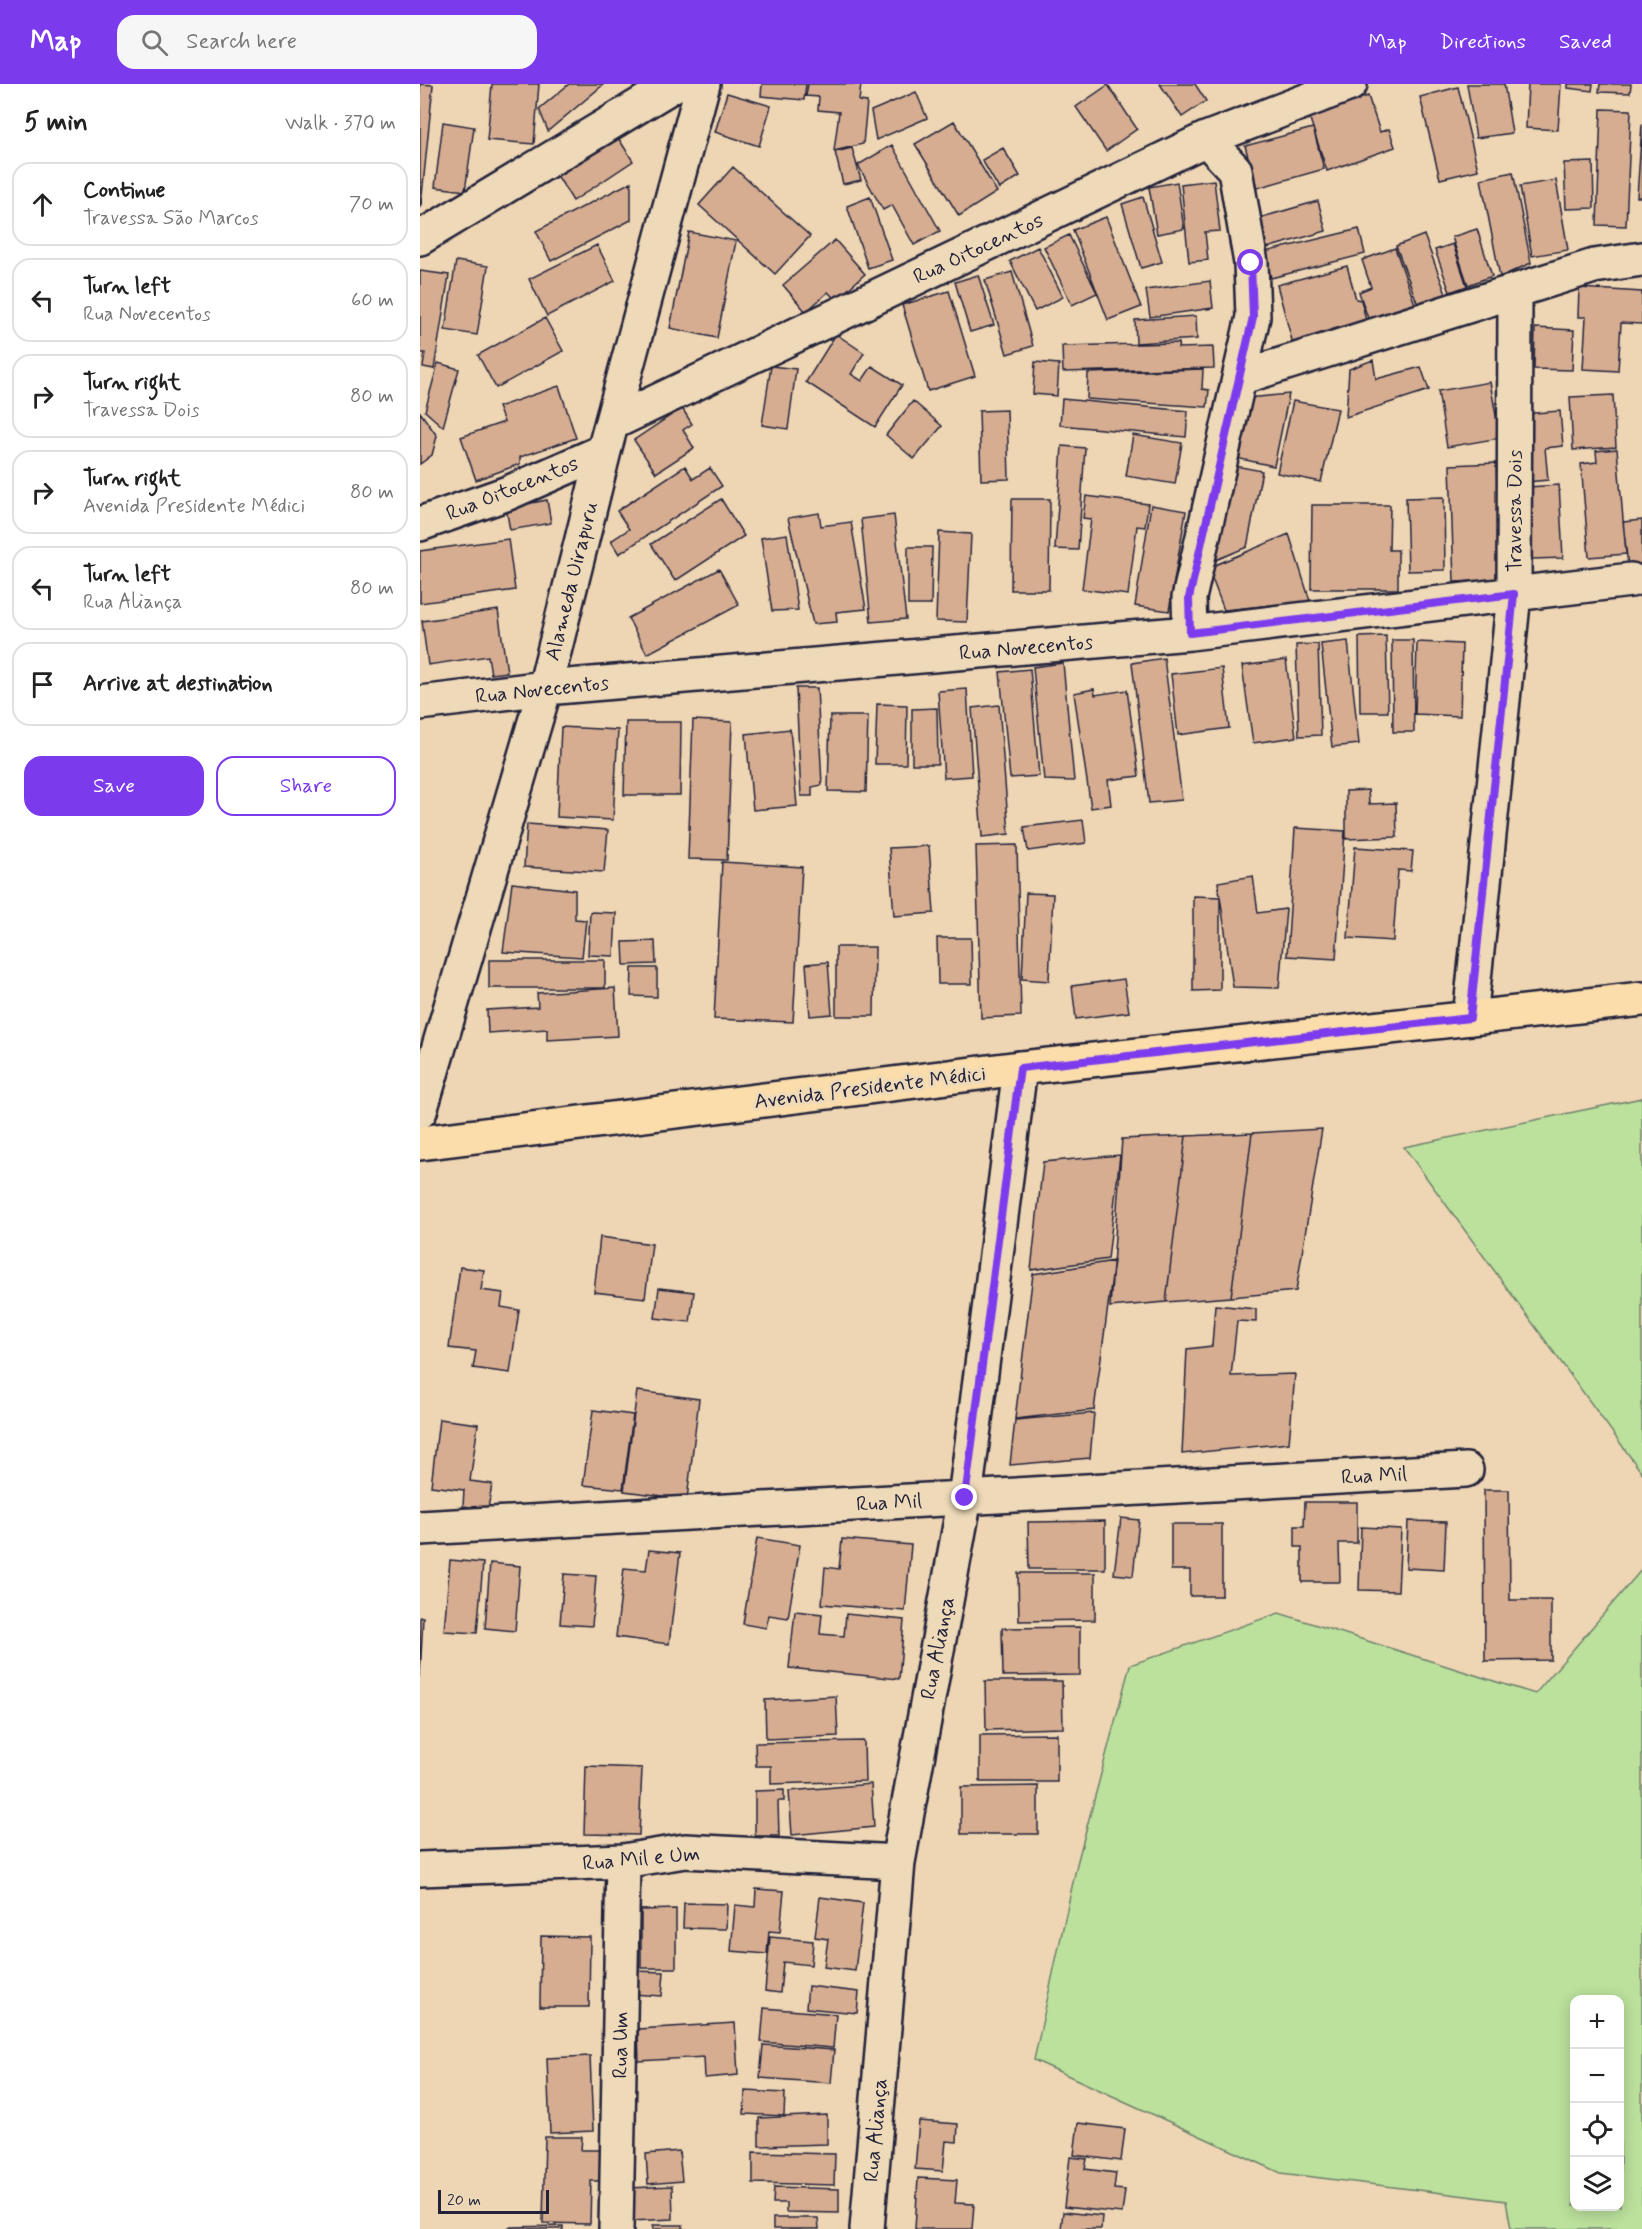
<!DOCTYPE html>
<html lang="en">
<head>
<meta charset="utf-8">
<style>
  :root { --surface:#fff; --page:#f6f6f6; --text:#222; --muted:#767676; --line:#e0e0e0; --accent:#7c3aed }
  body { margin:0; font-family:Mynerve,sans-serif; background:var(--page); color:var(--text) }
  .controls { position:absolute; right:18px; bottom:18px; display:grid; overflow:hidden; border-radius:12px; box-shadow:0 3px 15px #0003 }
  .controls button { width:54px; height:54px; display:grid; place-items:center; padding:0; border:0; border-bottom:2px solid var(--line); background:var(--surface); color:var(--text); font:30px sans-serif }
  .scale { position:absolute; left:18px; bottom:15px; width:111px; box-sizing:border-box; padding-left:6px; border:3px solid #22223b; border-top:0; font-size:16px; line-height:21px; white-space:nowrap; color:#22223b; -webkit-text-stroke:4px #eedab8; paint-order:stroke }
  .stop { position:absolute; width:18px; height:18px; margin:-14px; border:4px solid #7c3aed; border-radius:50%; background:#fff }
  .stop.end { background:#7c3aed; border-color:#fff; box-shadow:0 2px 6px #0008 }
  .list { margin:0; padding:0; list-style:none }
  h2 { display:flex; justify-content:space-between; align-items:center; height:78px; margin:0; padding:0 24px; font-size:26px }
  h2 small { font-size:20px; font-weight:400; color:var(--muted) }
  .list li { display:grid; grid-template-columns:39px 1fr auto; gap:18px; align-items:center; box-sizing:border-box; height:84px; margin:0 12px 12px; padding:0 12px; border:2px solid var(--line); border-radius:18px }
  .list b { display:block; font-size:22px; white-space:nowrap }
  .list p { margin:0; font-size:20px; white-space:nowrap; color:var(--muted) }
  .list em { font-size:20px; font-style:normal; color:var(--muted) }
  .actions { display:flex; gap:12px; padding:18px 24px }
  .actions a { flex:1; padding:14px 0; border:2px solid var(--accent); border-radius:18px; text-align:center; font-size:21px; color:var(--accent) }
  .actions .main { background:var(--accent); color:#fff }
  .icon { flex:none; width:33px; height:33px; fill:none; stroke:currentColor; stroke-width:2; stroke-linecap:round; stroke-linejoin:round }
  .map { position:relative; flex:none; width:1222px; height:2145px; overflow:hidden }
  header { display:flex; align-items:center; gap:36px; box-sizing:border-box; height:84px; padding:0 30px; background:var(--accent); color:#fff }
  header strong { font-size:28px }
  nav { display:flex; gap:33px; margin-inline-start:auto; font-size:21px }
  .search { width:420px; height:54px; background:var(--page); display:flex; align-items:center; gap:15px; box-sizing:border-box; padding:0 21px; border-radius:18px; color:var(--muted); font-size:22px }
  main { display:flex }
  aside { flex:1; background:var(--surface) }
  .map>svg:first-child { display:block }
</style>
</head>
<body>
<header>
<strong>Map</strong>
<div class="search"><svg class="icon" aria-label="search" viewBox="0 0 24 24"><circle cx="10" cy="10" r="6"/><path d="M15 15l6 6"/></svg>Search here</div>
<nav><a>Map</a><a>Directions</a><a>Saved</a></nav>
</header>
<main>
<aside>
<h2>5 min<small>Walk · 370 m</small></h2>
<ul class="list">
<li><svg class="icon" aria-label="ahead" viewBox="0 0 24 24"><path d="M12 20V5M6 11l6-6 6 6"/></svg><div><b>Continue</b><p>Travessa São Marcos</p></div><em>70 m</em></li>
<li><svg class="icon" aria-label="left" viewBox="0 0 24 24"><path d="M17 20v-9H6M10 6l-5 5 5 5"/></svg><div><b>Turn left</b><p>Rua Novecentos</p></div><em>60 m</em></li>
<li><svg class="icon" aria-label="right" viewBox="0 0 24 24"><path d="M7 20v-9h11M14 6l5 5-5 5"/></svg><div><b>Turn right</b><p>Travessa Dois</p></div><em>80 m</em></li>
<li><svg class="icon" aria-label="right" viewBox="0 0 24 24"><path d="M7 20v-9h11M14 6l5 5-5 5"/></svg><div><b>Turn right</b><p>Avenida Presidente Médici</p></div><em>80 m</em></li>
<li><svg class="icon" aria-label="left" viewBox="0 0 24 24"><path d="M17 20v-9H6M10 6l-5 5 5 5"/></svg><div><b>Turn left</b><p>Rua Aliança</p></div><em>80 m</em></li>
<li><svg class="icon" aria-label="arrive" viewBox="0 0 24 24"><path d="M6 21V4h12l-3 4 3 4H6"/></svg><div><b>Arrive at destination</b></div></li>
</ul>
<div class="actions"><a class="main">Save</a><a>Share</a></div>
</aside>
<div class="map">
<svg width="1222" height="2145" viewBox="0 0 1222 2145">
  <rect width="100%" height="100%" fill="#eed5b3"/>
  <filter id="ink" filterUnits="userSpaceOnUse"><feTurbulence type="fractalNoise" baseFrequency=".0167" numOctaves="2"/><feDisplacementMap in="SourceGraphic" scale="12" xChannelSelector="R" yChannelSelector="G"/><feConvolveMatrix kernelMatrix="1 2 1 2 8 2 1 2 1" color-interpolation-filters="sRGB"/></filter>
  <g filter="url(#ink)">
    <!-- green -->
    <path fill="#bbe19c" stroke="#6e826c" stroke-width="1.5" fill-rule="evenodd" d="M1222 1014V1389L984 1063Z
      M1222 1485V2145H1091L1086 2117 861 2089 614 1976 657 1780 710 1581 859 1529 1115 1610ZM1154 1916H1200V2122H1154Z"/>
    <!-- building -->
    <path fill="#d6ad91" stroke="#22223b" stroke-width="1.5" d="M0 0 13 1 1 122H0Z
      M72 0H119L114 60 67 56Z
      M149 0H184L128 47 119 25Z
      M342 0H386L384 16 341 12Z
      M388 0H441L439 17 447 18 443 60 414 67 419 28 398 26 399 13 386 12Z
      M740 0H775L786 17 762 33Z
      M1047 0H1084L1092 49 1056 54Z
      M1108 0H1141L1138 46 1106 44Z
      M1148 0H1173L1172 7 1148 4Z
      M1180 0H1211L1210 9 1179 8Z
      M688 1 717 45 686 67 656 23Z
      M1038 3 1058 86 1020 95 1000 13Z
      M496 8 507 34 456 56 451 27Z
      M307 9 351 22 339 62 295 48Z
      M948 12 960 48 969 45 975 63 907 87 889 32Z
      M1181 25 1211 26 1206 142 1177 141Z
      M534 37 577 108 539 132 495 60Z
      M23 38 54 43 45 107 15 103Z
      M1222 40V113H1217Z
      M893 44 904 85 837 104 825 62Z
      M195 49 213 77 153 117 135 88Z
      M472 61 520 147 494 161 472 121 463 126 438 81Z
      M432 64 441 96 423 100 415 68Z
      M583 64 600 92 579 105 562 76Z
      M1173 78 1174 124 1146 125 1144 79Z
      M313 83 390 152 355 190 279 121Z
      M1093 88 1111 179 1080 193 1061 95Z
      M794 96 800 147 785 148 788 176 769 178 761 100Z
      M1136 96 1148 166 1112 172 1100 102Z
      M211 98V136L131 177 116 147Z
      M757 98 764 145 737 150 729 103Z
      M450 113 472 176 448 184 427 122Z
      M723 113 742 178 721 184 702 120Z
      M898 117 906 147 847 164 839 134Z
      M686 133 721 223 688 236 653 146Z
      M939 145 945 170 851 194 845 168Z
      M1057 145 1072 192 1048 201 1032 153Z
      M269 148 316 157 297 254 250 244Z
      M649 151 677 209 652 221 624 163Z
      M1004 151 1026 210 998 221 976 162Z
      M415 156 445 190 416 216 408 208 386 228 363 201Z
      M1033 160 1047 202 1030 208 1015 166Z
      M177 161 195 197 127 232 109 195Z
      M618 163 643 213 615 227 590 177Z
      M975 164 996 223 950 240 939 208 951 203 942 176Z
      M36 177 68 182 57 251 25 246Z
      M927 182 936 215 941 216 947 240 873 260 857 201Z
      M0 187 29 191 14 285 3 283 5 269H0Z
      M592 188 613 262 587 270 565 196Z
      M558 191 574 241 550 248 535 198Z
      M790 197 793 224 730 233 726 206Z
      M1159 204 1222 208V240L1201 239 1198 287 1163 285 1166 233H1158Z
      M529 207 555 292 508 307 482 221Z
      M776 232 777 255 716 259 715 236Z
      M125 234 143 267 76 304 58 271Z
      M1115 244 1154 246 1152 286 1114 285Z
      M416 250 444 269 431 290 442 297 452 282 482 301 455 343 386 298Z
      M759 259 758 264 793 263 794 284 643 288 642 262Z
      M953 276 956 295 1001 283 1009 306 926 333 929 285Z
      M615 278 639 280 637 312 613 310Z
      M18 279 39 285 23 343 5 327Z
      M351 282 376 285 368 345 342 341Z
      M783 285 782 305 789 306 787 323 667 315 668 289Z
      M1070 298 1080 354 1027 363 1018 307Z
      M139 302 156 354 100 373V380L56 396 41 353 84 338 78 323Z
      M869 310 854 382 816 374 828 314Z
      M1193 311 1196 363 1153 366 1150 313Z
      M642 315 768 327 766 353 640 341Z
      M493 317 522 342 494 375 466 351Z
      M873 317 918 325 901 398 857 389Z
      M262 324 272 340 263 346 274 364 236 389 214 356Z
      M587 326 589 395 561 396 559 327Z
      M1140 327 1143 362 1125 364 1128 396 1107 398 1102 330Z
      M0 328 17 352 12 371 0 380Z
      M713 351 762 359 755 400 706 392Z
      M642 362 665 364 658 466 635 465Z
      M1197 365 1206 470 1169 473 1161 380 1177 378 1176 367Z
      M1076 379 1080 496 1034 498 1030 381Z
      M810 381 842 387 827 463 791 478Z
      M265 382 273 395 290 384 302 402 199 470 191 457 209 445 197 427Z
      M1139 401 1143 474 1112 475 1108 403Z
      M666 412 728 420 725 443 717 442 708 511 662 505 671 435 663 434Z
      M1024 413 1025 486 988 487 986 414Z
      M301 415 324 452 255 497 231 460Z
      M592 415H630L629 506H591Z
      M127 416 131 439 90 446 86 424Z
      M731 421 766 427 749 527 715 522Z
      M892 421H970L969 466H978V505H891Z
      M399 429 401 442 431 438 446 525 416 528 417 538 393 540 368 434Z
      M474 431 486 535 451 538 441 435Z
      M1222 436V490L1209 491 1203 438Z
      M519 448 551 450 547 538 516 537Z
      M367 450 378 526 352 527 341 454Z
      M869 450 890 517 804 526 788 484Z
      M88 455 95 506 0 519V467Z
      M488 463H512L511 521H488Z
      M299 485 319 521 227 570 208 534Z
      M78 526 87 588 71 590 68 572 8 581 2 537Z
      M966 552 968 628H940L939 553Z
      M972 556H993L994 648H973Z
      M928 557 939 660 912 663 901 560Z
      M997 558 1042 560 1040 632 995 630Z
      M898 560 901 651 879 652 876 561Z
      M744 574 762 716 729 719 712 579Z
      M866 576 876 653 833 659 822 582Z
      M643 579 654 697 624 696 613 583Z
      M802 584 809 644 758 651 751 590Z
      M610 585 619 692 590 694 580 588Z
      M376 604H397L402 701 392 703V712H381Z
      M547 605 552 692 524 694 518 607Z
      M674 605 675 611 707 606 719 692 688 696 691 721 671 724 654 609Z
      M457 620 487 621 486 680H455Z
      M579 621 589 750 562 753 552 624Z
      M517 624 518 680H492V625Z
      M410 632H448L446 708 408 707Z
      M273 636 312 638 307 776 268 775Z
      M206 638H261L260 711H204Z
      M141 643 198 646 193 736 137 733Z
      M370 645 377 722 333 726 326 650Z
      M948 706 949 720 976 719 977 753 926 755V707Z
      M663 736 666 759 608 767 604 743Z
      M107 740 188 746 184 788 104 783Z
      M875 744 925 747 916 875 867 872Z
      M597 761 601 932 561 934 556 762Z
      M509 762 514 829 474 832 469 764Z
      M935 763 993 767 991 787 978 786 973 857 928 854Z
      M302 778 382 783 373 938 294 935Z
      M833 792 838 829 866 825 859 904 813 903 798 798Z
      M92 799 155 806V835L166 836 162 873 83 868Z
      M606 809 633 810 629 897 602 895Z
      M773 812 800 813V906L773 907Z
      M170 828 196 829 194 872 168 871Z
      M517 854H551L552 900H518Z
      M235 857 236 880 204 881 203 858Z
      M416 863H455L454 932H416Z
      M69 876H185V904H69Z
      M408 878 412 930 390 932 386 880Z
      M212 884H237V913L211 912Z
      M704 895 709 928 656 935 652 902Z
      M195 904 198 952 127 956V945L68 949 67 926 118 923 117 909Z
      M902 1045 876 1207 811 1213 832 1049Z
      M832 1049 811 1213 746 1218 766 1052Z
      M766 1052 746 1218 690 1223 702 1055Z
      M700 1071 688 1175 611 1186 623 1078Z
      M180 1153 232 1160 225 1214 174 1208Z
      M694 1177 674 1326 595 1335 613 1190Z
      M40 1183 64 1186 61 1206 83 1209 81 1223 99 1226 90 1289 53 1284 56 1267 29 1264Z
      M239 1204 274 1208 270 1238 235 1234Z
      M795 1221 836 1225V1238L817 1237 811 1292 875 1290 869 1359 762 1370 767 1265 792 1262Z
      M217 1307 279 1315 267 1415 204 1407Z
      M173 1326 213 1331 203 1405 163 1401Z
      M674 1329 670 1374 590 1381 595 1336Z
      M19 1335 58 1340 50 1397 72 1400 68 1425 43 1422 44 1406 11 1402Z
      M1064 1406H1089L1090 1516H1131V1576L1065 1577Z
      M885 1418H937V1459H919L920 1498H882V1463H875V1442H884Z
      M701 1434 719 1436 713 1492 694 1490Z
      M685 1437V1485H609L608 1438Z
      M988 1437 1026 1438 1024 1486 986 1484Z
      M751 1440H802V1512H770V1486H751Z
      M941 1443 981 1445 978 1507 939 1506Z
      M337 1454 380 1461 368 1534 349 1531 346 1544 323 1540Z
      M422 1455 491 1461 485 1527 402 1520 405 1483 419 1485Z
      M229 1466 260 1469 249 1560 196 1553 204 1484 226 1486Z
      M30 1476 63 1479 57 1549 24 1547Z
      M70 1479 100 1482 95 1547 65 1544Z
      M598 1489H675V1536L599 1537Z
      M144 1490 176 1492 172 1542 140 1540Z
      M375 1527 402 1530 400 1550 424 1552 426 1530 484 1536 479 1595 369 1584Z
      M0 1533H3L0 1593Z
      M660 1543V1591L583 1592 582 1544Z
      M565 1597H642L643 1644 566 1646Z
      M416 1612 418 1652 346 1655 345 1616Z
      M637 1650V1698H560V1651Z
      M444 1657 445 1697 351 1700V1682H336L335 1659Z
      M166 1682 222 1684 219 1751 164 1750Z
      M451 1700 454 1743 372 1751 369 1707Z
      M618 1702V1750H541V1703Z
      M364 1706V1717H358L359 1752H335V1707Z
      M336 1805 364 1807 360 1848 349 1847 347 1870 311 1867 315 1821 335 1823Z
      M400 1813 443 1819 435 1887 404 1883 408 1855 395 1853Z
      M264 1819 307 1820 306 1845 263 1844Z
      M256 1825V1884H221V1826Z
      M121 1852 170 1853 169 1923H120Z
      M350 1853 393 1857 391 1881 363 1878 360 1909 345 1907Z
      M213 1887 244 1888 242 1912 212 1910Z
      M388 1902 439 1908 437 1929 386 1924Z
      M344 1924 416 1930 413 1964 341 1958Z
      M315 1939 318 1991 285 1994 284 1973 219 1977 218 1945Z
      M343 1961 414 1966 411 1999 340 1994Z
      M170 1972 173 2047 130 2049 127 1974Z
      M325 2007 365 2009 364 2032 324 2030Z
      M407 2031V2060L339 2062V2034Z
      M499 2037 538 2040 537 2058 526 2057 523 2087 495 2085Z
      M658 2039 705 2045 701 2077 654 2071Z
      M125 2053H162L161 2066H186L185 2097H171L170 2140 123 2139Z
      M259 2067 262 2097 228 2100 226 2070Z
      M333 2068 415 2070 414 2101 333 2099Z
      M650 2073 667 2075 665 2085 696 2089 694 2105 705 2106 702 2129 644 2123Z
      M498 2094 537 2096 535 2119 554 2120 552 2145H495Z
      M252 2102 253 2135 210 2137 209 2104Z
      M354 2103 419 2105V2129L366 2128V2119H353Z
      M643 2128 682 2132 681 2145H641Z
      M353 2134H398L399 2145H353Z
      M232 2141H263V2145H233Z
      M143 2142V2145H89V2143Z"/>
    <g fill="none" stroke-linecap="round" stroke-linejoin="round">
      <defs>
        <path id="minor" d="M0 154 255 0
          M819 294 1174 182 1222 175
          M192 339 786 55 930 0
          M0 440 88 409 184 367
          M770 549 769 514 833 233 831 179 815 86 786 55
          M0 619 125 604 770 549 1211 496
          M1050 934 1094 510 1095 207
          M0 1027 125 604 184 367 283 0
          M0 1444 1046 1386
          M0 1785 203 1777 265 1767 478 1778
          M196 2145 203 1777
          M447 2145 478 1778 545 1414 600 984"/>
        <path id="primary" d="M0 1059 600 984 1222 915"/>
      </defs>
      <!-- minor casing -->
      <use href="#minor" stroke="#22223b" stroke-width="38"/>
      <!-- primary casing -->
      <use href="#primary" stroke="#22223b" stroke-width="38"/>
      <!-- minor -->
      <use href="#minor" stroke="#eedab8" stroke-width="33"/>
      <!-- primary -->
      <use href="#primary" stroke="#fbddab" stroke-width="33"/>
    </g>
  </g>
  <g fill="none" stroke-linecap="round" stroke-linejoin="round" filter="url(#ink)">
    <!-- route -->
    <path stroke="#7c3aed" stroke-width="8" d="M545 1414 600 984 1050 934 1094 510 770 549 769 514 833 233 831 179"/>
  </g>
  <g text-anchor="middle" stroke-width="6" stroke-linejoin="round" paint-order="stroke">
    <!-- street labels -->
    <g font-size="21" fill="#22223b" stroke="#eedab8">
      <text transform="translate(558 164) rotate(-25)" y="7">Rua Oitocentos</text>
      <text transform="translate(92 404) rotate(-22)" y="7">Rua Oitocentos</text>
      <text transform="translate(1094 427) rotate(-90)" y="7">Travessa Dois</text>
      <text transform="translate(151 497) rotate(-76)" y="7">Alameda Uirapuru</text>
      <text transform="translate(606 563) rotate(-5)" y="7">Rua Novecentos</text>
      <text transform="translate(122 605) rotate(-6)" y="7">Rua Novecentos</text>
      <text transform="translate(450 1003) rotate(-7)" y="7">Avenida Presidente Médici</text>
      <text transform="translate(954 1391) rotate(-3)" y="7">Rua Mil</text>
      <text transform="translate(469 1418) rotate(-3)" y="7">Rua Mil</text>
      <text transform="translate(517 1564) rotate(-79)" y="7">Rua Aliança</text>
      <text transform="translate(221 1774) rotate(-5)" y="7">Rua Mil e Um</text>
      <text transform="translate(200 1961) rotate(-89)" y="7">Rua Um</text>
      <text transform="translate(455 2046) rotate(-85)" y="7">Rua Aliança</text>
    </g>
  </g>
</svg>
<div class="controls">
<button>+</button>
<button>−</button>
<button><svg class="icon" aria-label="locate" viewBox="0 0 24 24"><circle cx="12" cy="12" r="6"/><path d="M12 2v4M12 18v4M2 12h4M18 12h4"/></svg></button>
<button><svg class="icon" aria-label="layers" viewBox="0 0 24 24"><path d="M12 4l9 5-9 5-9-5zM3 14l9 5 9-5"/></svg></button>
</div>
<div class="scale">20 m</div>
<div class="stop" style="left:831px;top:179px"></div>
<div class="stop end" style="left:545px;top:1414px"></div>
</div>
</main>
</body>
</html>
